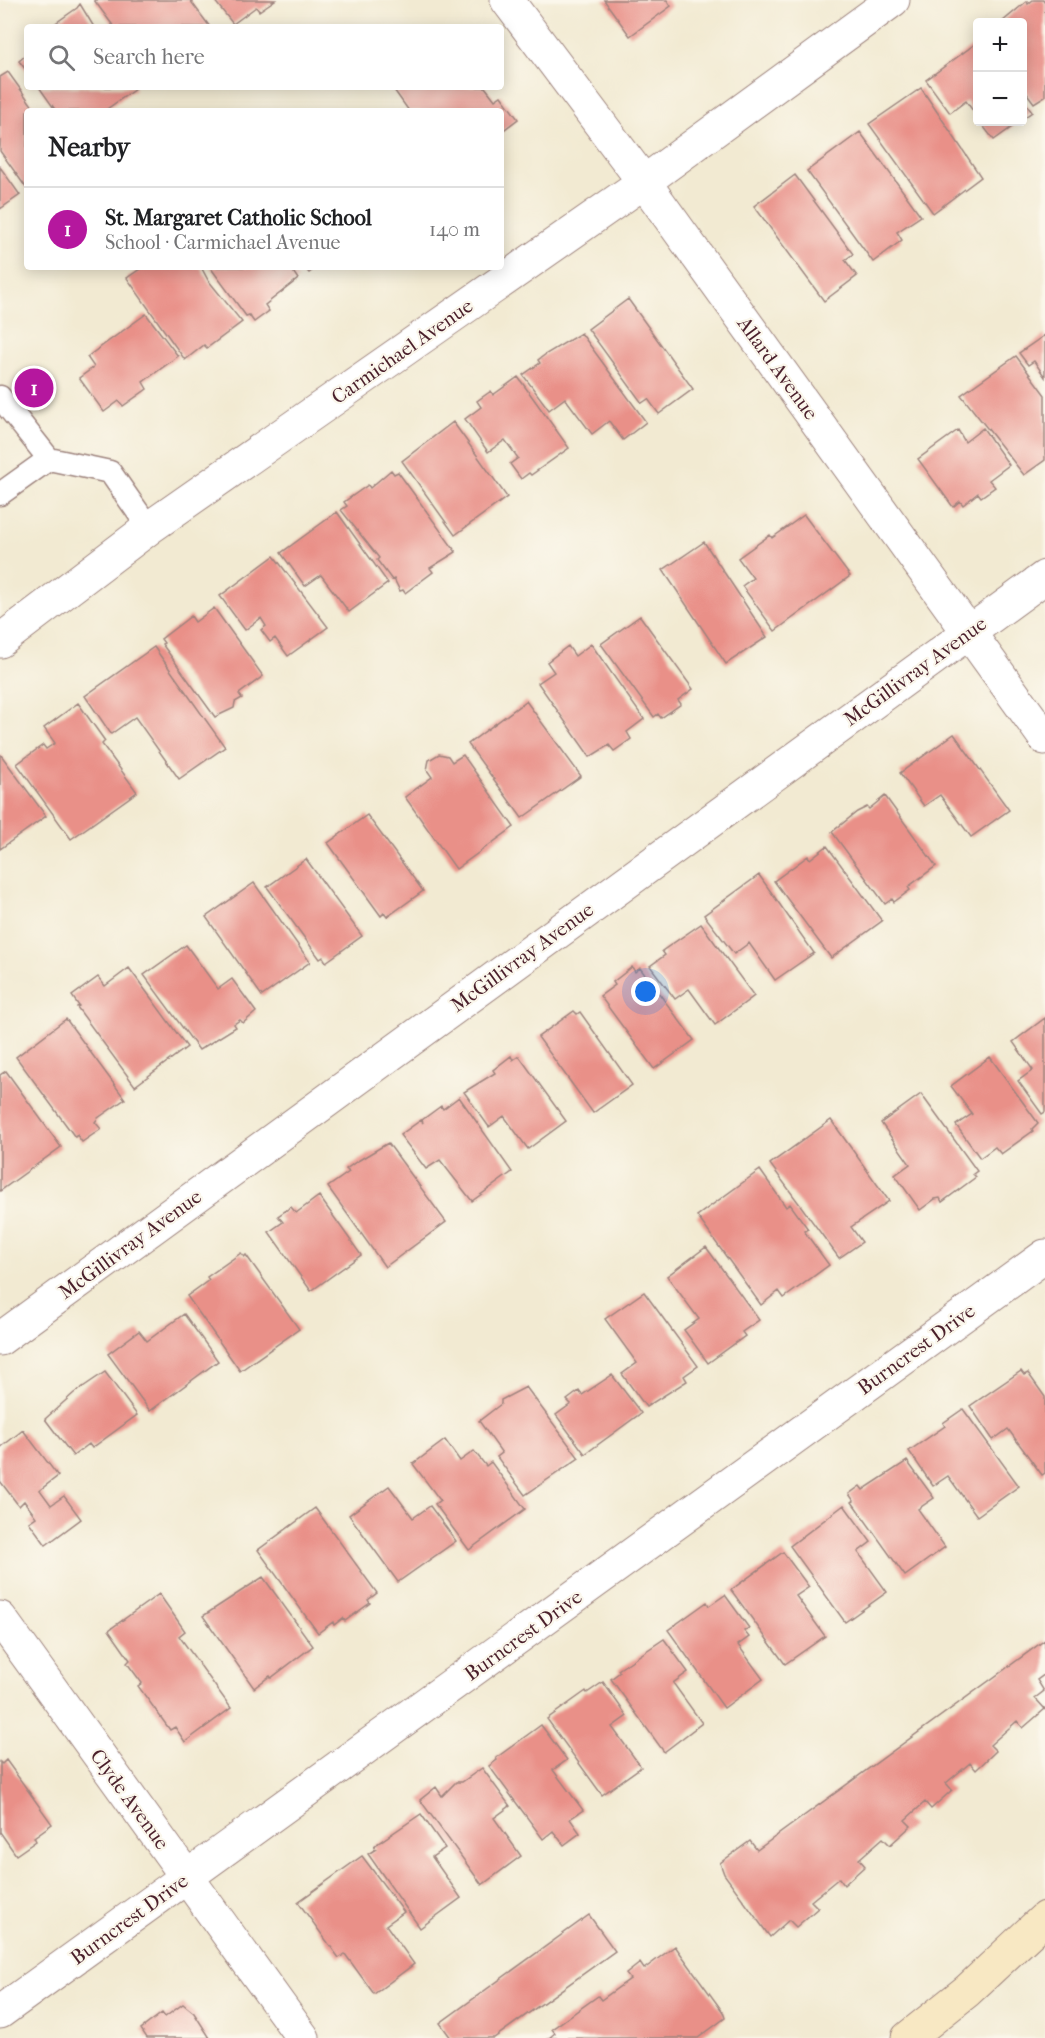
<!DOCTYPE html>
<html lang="en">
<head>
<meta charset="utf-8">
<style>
  :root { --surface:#fff; --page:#f6f6f6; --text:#202124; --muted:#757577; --line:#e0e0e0; --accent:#b5179e }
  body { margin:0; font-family:"IM FELL French Canon",serif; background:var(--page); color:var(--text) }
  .controls { position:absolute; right:18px; top:18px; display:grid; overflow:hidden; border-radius:6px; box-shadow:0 3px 15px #0003 }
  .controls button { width:54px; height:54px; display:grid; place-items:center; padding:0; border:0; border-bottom:2px solid var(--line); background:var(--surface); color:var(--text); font:30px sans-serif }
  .you { position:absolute; left:646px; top:992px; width:21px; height:21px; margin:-15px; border:4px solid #fff; border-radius:50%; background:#1a73e8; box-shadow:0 0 0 9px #1a73e833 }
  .badge { display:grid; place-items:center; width:39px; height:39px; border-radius:50%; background:var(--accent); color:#fff; font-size:20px; font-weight:700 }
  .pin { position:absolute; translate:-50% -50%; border:3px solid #fff; box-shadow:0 2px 6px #0006 }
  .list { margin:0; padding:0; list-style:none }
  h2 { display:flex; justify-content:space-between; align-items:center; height:78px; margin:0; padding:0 24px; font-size:26px }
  h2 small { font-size:20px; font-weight:400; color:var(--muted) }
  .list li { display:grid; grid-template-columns:39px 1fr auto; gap:18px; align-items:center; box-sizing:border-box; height:84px; padding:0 24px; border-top:2px solid var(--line) }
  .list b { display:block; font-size:22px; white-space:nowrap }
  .list p { margin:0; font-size:20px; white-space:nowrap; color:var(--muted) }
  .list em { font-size:20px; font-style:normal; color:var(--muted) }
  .icon { flex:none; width:33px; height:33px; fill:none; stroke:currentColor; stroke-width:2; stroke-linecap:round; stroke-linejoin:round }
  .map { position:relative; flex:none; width:1045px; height:2038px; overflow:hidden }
  .search { position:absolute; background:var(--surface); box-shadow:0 3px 15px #0003; left:24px; top:24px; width:480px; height:66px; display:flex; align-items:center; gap:15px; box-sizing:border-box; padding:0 21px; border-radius:6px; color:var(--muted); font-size:22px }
  .panel { position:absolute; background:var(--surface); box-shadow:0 3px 15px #0003; left:24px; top:108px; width:480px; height:162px; border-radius:6px }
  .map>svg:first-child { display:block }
</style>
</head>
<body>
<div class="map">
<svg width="1045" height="2038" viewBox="0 0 1045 2038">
  <rect width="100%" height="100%" fill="#fbf7ec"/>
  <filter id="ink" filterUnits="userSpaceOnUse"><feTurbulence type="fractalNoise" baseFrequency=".0167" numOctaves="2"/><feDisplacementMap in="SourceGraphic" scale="12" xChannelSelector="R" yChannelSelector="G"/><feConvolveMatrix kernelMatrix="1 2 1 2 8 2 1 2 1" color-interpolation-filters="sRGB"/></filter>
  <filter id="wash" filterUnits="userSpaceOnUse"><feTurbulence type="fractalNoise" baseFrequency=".008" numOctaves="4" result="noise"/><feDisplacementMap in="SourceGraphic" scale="24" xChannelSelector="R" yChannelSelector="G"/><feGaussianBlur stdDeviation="1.35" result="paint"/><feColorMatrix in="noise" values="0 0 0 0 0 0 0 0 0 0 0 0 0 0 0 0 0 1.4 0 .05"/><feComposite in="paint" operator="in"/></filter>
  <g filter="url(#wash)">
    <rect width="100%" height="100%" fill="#f2ead2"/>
    <g id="blocks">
      <!-- building -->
      <path fill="#e99088" d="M94 0H190L210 27H114Z
        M214 0H275L259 11 256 7 233 24Z
        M604 0H667L671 6 630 36Z
        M1033 0H1043L1045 3V96L1034 103 1022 87V22H1002L1027 1 1028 4Z
        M80 4 94 27H50L77 8Z
        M978 42V118L966 101 950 113 926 80Z
        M27 54V71L19 61Z
        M8 72 36 111H27V189L0 151V77Z
        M39 87H134L135 89 104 111H56Z
        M392 87H485L495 100 501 96 518 119 501 132V111H409Z
        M921 88 981 177 933 213 869 124Z
        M1022 99 1032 112 1022 119Z
        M980 122H1019L994 140Z
        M860 132 921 216 897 232 902 240 873 262 807 171Z
        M0 167 20 195 0 209Z
        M795 175 853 254 845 260 857 276 824 301 754 206Z
        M143 267H201L208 280 242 322 207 348 204 345 185 360 127 278Z
        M210 267H290L298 279 265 305 269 311 254 322 249 315 246 316Z
        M304 267H317L309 273Z
        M628 299 693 389 659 414 648 399 642 403 588 329Z
        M146 314 178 356 143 382 147 389 123 406 119 401 104 412 79 378 94 367 87 357Z
        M581 333 646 422 623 440 609 421 592 434 565 398 549 410 523 375 540 363 538 360 546 354Z
        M1045 335V377L1034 361 1028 365 1019 353Z
        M1016 356 1045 395V460L1024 475 961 395Z
        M518 377 569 448 531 475 529 473 521 479 510 464 518 458 505 440 488 452 465 419 481 407 477 401 491 391 493 395Z
        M453 422 507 497 455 535 402 461Z
        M983 428 1009 465 989 480 995 487 981 497 978 493 963 505 960 501 953 507 918 459 958 430 965 442Z
        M391 470 394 474 398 472 456 552 430 568 433 572 405 593 403 590 400 591 394 579 392 580 377 560 379 558 341 510 347 506 344 502 368 485 370 488Z
        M337 512 388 583 349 612 321 575 305 586 281 553Z
        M804 515 850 576 775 631 742 586 753 578 738 558 770 535 772 538Z
        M704 542 767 637 726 664 663 570Z
        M274 556 328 627 288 656 275 638 270 642 261 630 266 626 261 618 245 630 220 596Z
        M214 608 263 676 239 694 242 698 235 702 234 708 215 717 162 644 164 643 161 639 191 616 195 622Z
        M640 616 693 689 678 700 681 704 661 718 658 714 654 717 601 644Z
        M591 644 644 719 627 732 631 739 614 751 609 745 590 757 538 683 554 672 547 662 568 646 575 656Z
        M154 647 225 747 179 779 135 717 111 734 85 696Z
        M526 701 581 776 522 818 468 744Z
        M78 703 105 741 102 744 137 792 71 839 17 764 43 745 46 749 55 743 44 728Z
        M954 734 1009 810 971 837 940 795 924 806 900 773Z
        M439 754 448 756 452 762 463 755 514 827 456 869 405 797 432 777 427 770 429 760Z
        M1 755 46 816 0 849V756Z
        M885 796 936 866 908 887 910 890 894 902 892 899 885 904 832 832 857 812 867 807 869 809Z
        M367 815 423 891 387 917 384 913 381 916 328 843Z
        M827 846 882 921 831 958 774 881 808 856 810 859Z
        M306 859 362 936 326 962 323 957 320 959 267 887Z
        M759 875 814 953 775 980 749 943 734 954 704 915Z
        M254 883 310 962 262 996 206 917Z
        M701 924 754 996 715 1025 689 989 675 999 650 966 665 955 662 951Z
        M186 945 218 989 232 979 256 1012 243 1023 240 1020 234 1024 236 1027 199 1050 144 975Z
        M632 967 635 972 640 968 694 1040 654 1069 600 996 615 985 613 982Z
        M129 968 187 1047 135 1086 77 1007 79 1006 72 996 98 977 105 986Z
        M574 1011 577 1014 580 1012 632 1085 593 1113 538 1037Z
        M1045 1018V1112L1042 1114 1018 1081 1033 1070 1013 1042Z
        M66 1019 125 1099 98 1118 95 1122 101 1129 82 1142 77 1135 75 1137 16 1057Z
        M511 1056 513 1060 519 1056 566 1121 528 1149 504 1116 489 1127 464 1092 495 1073 493 1070Z
        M990 1057 1038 1123 1032 1129 1033 1131 1001 1154 995 1147 980 1158 956 1125 972 1114 951 1086Z
        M6 1071 61 1147 0 1191V1075Z
        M921 1094 977 1171 973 1174 976 1177 942 1202 940 1198 935 1199 920 1210 895 1175 910 1164 881 1123Z
        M459 1097 512 1172 472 1201 440 1160 426 1169 400 1135 421 1120 423 1123 422 1120 441 1106 443 1109Z
        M831 1120 889 1201 851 1227 862 1242 839 1258 770 1164Z
        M388 1143 446 1222 385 1267 328 1187 349 1172 346 1169 356 1162Z
        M760 1170 786 1207 790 1204 808 1229 804 1231 829 1265 784 1298 779 1291 761 1305 697 1216Z
        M319 1196 361 1255 311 1291 269 1232 283 1222 278 1216 291 1207 296 1213Z
        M706 1247 759 1320 742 1332 745 1336 708 1363 684 1330 699 1319 667 1276Z
        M241 1253 244 1257 246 1255 299 1329 240 1371 187 1296 209 1280 207 1277Z
        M644 1292 698 1366 684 1376 687 1381 646 1407 622 1374 637 1363 605 1319Z
        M184 1314 218 1361 150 1411 108 1354 139 1331 147 1341Z
        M1021 1371 1024 1375 1028 1373 1045 1397V1473L1042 1475 1008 1429 993 1440 970 1406Z
        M105 1372 137 1415 92 1448 89 1444 73 1456 45 1419 74 1393Z
        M612 1375 641 1413 585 1454 556 1415 571 1404 567 1400 579 1391 582 1395Z
        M526 1387 579 1458 525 1495 497 1457 502 1453 479 1421 501 1404V1400Z
        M963 1409 1019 1486 977 1516 948 1476 933 1486 909 1451 945 1426 943 1423Z
        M23 1430 58 1476 40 1490 51 1505 64 1496 81 1519 46 1545 29 1522 36 1517 24 1501 19 1506 0 1481V1448Z
        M445 1440 460 1461 474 1451 486 1466 491 1462 525 1509 469 1550 435 1504 440 1500 413 1464Z
        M907 1461 934 1498 918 1509 945 1547 905 1576 852 1502 854 1501 849 1494 860 1486 863 1490Z
        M389 1486 413 1518 430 1506 456 1541 398 1582 349 1515Z
        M844 1505 871 1542 858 1552 887 1592 845 1622 790 1546Z
        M315 1508 377 1593 368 1600 370 1603 345 1621 343 1618 334 1625 333 1622 318 1633 258 1550Z
        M783 1552 809 1587 796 1596 825 1636 785 1664 731 1590Z
        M263 1577 313 1646 271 1678 270 1676 254 1688 203 1616Z
        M159 1594 185 1631 179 1636 231 1708 185 1742 175 1727 170 1730 138 1686 142 1683 127 1663 130 1660 109 1630Z
        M725 1595 749 1628 744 1631 749 1637 738 1645 763 1679 724 1708 668 1630 707 1602 709 1606Z
        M664 1639 688 1672 673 1683 702 1723 664 1752 611 1679 620 1672 618 1670Z
        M1045 1640V1674L1037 1680 1044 1691 1035 1698 1045 1709 1023 1728 1017 1721 990 1745 996 1751 976 1770 970 1763 946 1783 952 1790 931 1809 925 1802 905 1820 911 1826 890 1845 883 1838 859 1859 865 1866 844 1885 839 1878 811 1901 818 1908 796 1927 789 1920 770 1937 724 1874 720 1863 750 1841 757 1850Z
        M603 1682 627 1716 612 1727 641 1767 602 1795 547 1719 586 1691 587 1693Z
        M541 1725 567 1760 553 1770 583 1810 570 1819 580 1833 564 1845 553 1831 543 1839 489 1766 497 1760 496 1758Z
        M6 1760 52 1824 34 1837 36 1841 16 1855 0 1832V1762L2 1764Z
        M482 1768 510 1806 494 1818 521 1856 482 1885 420 1800 436 1787 442 1796 456 1782H462Z
        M421 1814 445 1848 432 1857 461 1898 420 1928 368 1854 376 1849 374 1846Z
        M362 1856 404 1912 386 1925 414 1964 374 1994 345 1954 339 1958 298 1902Z
        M589 1915 615 1951 494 2038H451L440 2023Z
        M675 1946 723 2012 725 2018 698 2038H549L555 2033 552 2029 598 1996 601 2000 630 1979 626 1974 640 1963 644 1969Z
        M183 2004 194 2013 210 2038H147L141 2029 162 2013 165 2017Z"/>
    </g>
  </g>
  <g filter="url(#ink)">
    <use href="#blocks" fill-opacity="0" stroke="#9e847e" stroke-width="1.5"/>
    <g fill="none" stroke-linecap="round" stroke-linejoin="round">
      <defs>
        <path id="service" d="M0 397 49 459 110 472 149 528
          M0 494 49 459"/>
        <path id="minor" d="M507 0 644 182 1045 738
          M0 641 149 528 644 182 893 0
          M0 1339 1045 577
          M0 1618 303 2038
          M0 2012 1045 1256"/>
        <path id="secondary" d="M908 2038 967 1991 1045 1918"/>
      </defs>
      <!-- service casing -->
      <use href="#service" stroke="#9e847e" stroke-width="25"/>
      <!-- minor casing -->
      <use href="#minor" stroke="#9e847e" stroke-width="35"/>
      <!-- secondary casing -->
      <use href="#secondary" stroke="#9e847e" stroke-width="35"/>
      <!-- service -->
      <use href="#service" stroke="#fff" stroke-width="22"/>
      <!-- minor -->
      <use href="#minor" stroke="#fff" stroke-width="33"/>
      <!-- secondary -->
      <use href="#secondary" stroke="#f8e8c3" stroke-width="33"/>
    </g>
  </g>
  <g text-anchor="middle" stroke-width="4.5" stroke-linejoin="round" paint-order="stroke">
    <!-- street labels -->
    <g font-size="20" fill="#4a1f2b" stroke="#fbf7ec">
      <text transform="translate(402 351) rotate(-35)" y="7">Carmichael Avenue</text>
      <text transform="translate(778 368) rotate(54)" y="7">Allard Avenue</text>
      <text transform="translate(915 671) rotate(-36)" y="7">McGillivray Avenue</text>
      <text transform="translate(522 957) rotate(-36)" y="7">McGillivray Avenue</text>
      <text transform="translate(130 1244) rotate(-36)" y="7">McGillivray Avenue</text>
      <text transform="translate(916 1349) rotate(-36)" y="7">Burncrest Drive</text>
      <text transform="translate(523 1635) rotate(-36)" y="7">Burncrest Drive</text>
      <text transform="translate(130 1799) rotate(54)" y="7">Clyde Avenue</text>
      <text transform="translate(129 1919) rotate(-36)" y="7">Burncrest Drive</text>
    </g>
  </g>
</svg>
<div class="controls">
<button>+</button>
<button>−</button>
</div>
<div class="you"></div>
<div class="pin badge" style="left:34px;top:388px">1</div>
<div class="search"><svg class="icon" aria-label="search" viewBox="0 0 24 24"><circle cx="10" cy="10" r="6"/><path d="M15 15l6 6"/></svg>Search here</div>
<section class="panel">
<h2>Nearby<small></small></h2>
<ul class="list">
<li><span class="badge">1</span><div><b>St. Margaret Catholic School</b><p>School · Carmichael Avenue</p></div><em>140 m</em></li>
</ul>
</section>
</div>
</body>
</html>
